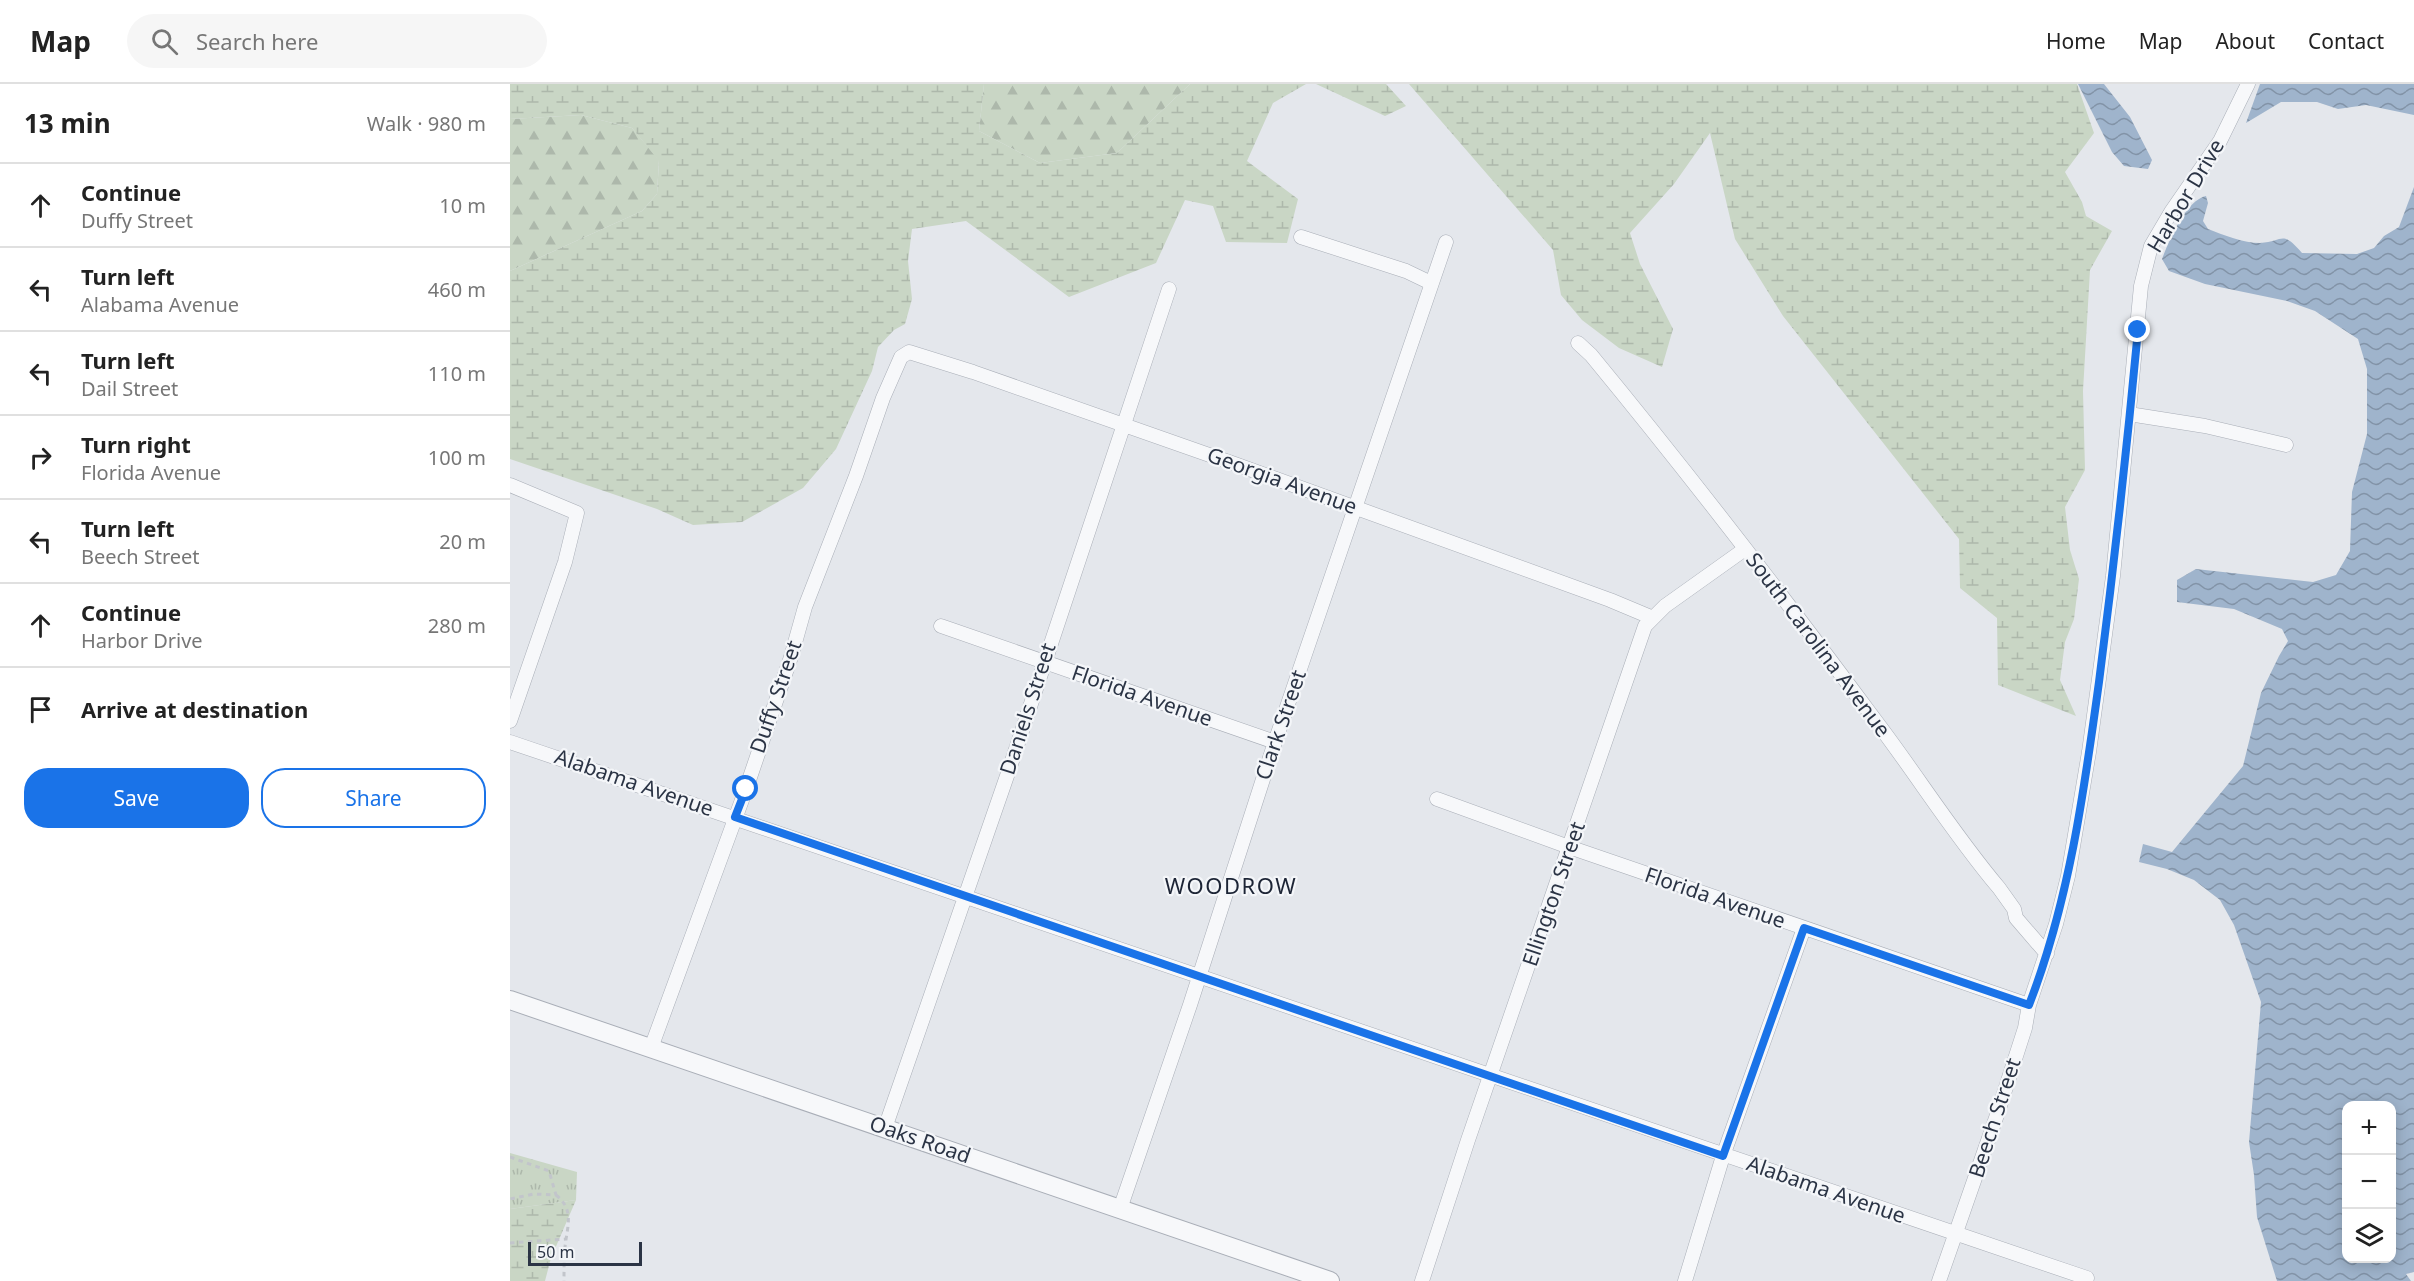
<!DOCTYPE html>
<html lang="en">
<head>
<meta charset="utf-8">
<style>
  :root { --surface:#fff; --page:#f6f6f6; --text:#222; --muted:#767676; --line:#e0e0e0; --accent:#1a73e8 }
  body { margin:0; font-family:"Noto Sans",sans-serif; background:var(--page); color:var(--text) }
  .controls { position:absolute; right:18px; bottom:18px; display:grid; overflow:hidden; border-radius:12px; box-shadow:0 3px 15px #0003 }
  .controls button { width:54px; height:54px; display:grid; place-items:center; padding:0; border:0; border-bottom:2px solid var(--line); background:var(--surface); color:var(--text); font:30px sans-serif }
  .scale { position:absolute; left:18px; bottom:15px; width:114px; box-sizing:border-box; padding-left:6px; border:3px solid #2b3445; border-top:0; font-size:16px; line-height:21px; white-space:nowrap; color:#2b3445; -webkit-text-stroke:4px #f4f6f9; paint-order:stroke }
  .stop { position:absolute; width:18px; height:18px; margin:-14px; border:4px solid #1a73e8; border-radius:50%; background:#fff }
  .stop.end { background:#1a73e8; border-color:#fff; box-shadow:0 2px 6px #0008 }
  .list { margin:0; padding:0; list-style:none }
  h2 { display:flex; justify-content:space-between; align-items:center; height:78px; margin:0; padding:0 24px; font-size:26px }
  h2 small { font-size:20px; font-weight:400; color:var(--muted) }
  .list li { display:grid; grid-template-columns:39px 1fr auto; gap:18px; align-items:center; box-sizing:border-box; height:84px; padding:0 24px; border-top:2px solid var(--line) }
  .list b { display:block; font-size:22px; white-space:nowrap }
  .list p { margin:0; font-size:20px; white-space:nowrap; color:var(--muted) }
  .list em { font-size:20px; font-style:normal; color:var(--muted) }
  .actions { display:flex; gap:12px; padding:18px 24px }
  .actions a { flex:1; padding:14px 0; border:2px solid var(--accent); border-radius:24px; text-align:center; font-size:21px; color:var(--accent) }
  .actions .main { background:var(--accent); color:#fff }
  .icon { flex:none; width:33px; height:33px; fill:none; stroke:currentColor; stroke-width:2; stroke-linecap:round; stroke-linejoin:round }
  .map { position:relative; flex:none; width:1904px; height:1197px; overflow:hidden }
  header { display:flex; align-items:center; gap:36px; box-sizing:border-box; height:84px; padding:0 30px; background:var(--surface); border-bottom:2px solid var(--line) }
  header strong { font-size:28px }
  nav { display:flex; gap:33px; margin-inline-start:auto; font-size:21px }
  .search { width:420px; height:54px; background:var(--page); display:flex; align-items:center; gap:15px; box-sizing:border-box; padding:0 21px; border-radius:33px; color:var(--muted); font-size:22px }
  main { display:flex }
  aside { flex:1; background:var(--surface) }
  .map>svg:first-child { display:block }
</style>
</head>
<body>
<header>
<strong>Map</strong>
<div class="search"><svg class="icon" aria-label="search" viewBox="0 0 24 24"><circle cx="10" cy="10" r="6"/><path d="M15 15l6 6"/></svg>Search here</div>
<nav><a>Home</a><a>Map</a><a>About</a><a>Contact</a></nav>
</header>
<main>
<aside>
<h2>13 min<small>Walk · 980 m</small></h2>
<ul class="list">
<li><svg class="icon" aria-label="ahead" viewBox="0 0 24 24"><path d="M12 20V5M6 11l6-6 6 6"/></svg><div><b>Continue</b><p>Duffy Street</p></div><em>10 m</em></li>
<li><svg class="icon" aria-label="left" viewBox="0 0 24 24"><path d="M17 20v-9H6M10 6l-5 5 5 5"/></svg><div><b>Turn left</b><p>Alabama Avenue</p></div><em>460 m</em></li>
<li><svg class="icon" aria-label="left" viewBox="0 0 24 24"><path d="M17 20v-9H6M10 6l-5 5 5 5"/></svg><div><b>Turn left</b><p>Dail Street</p></div><em>110 m</em></li>
<li><svg class="icon" aria-label="right" viewBox="0 0 24 24"><path d="M7 20v-9h11M14 6l5 5-5 5"/></svg><div><b>Turn right</b><p>Florida Avenue</p></div><em>100 m</em></li>
<li><svg class="icon" aria-label="left" viewBox="0 0 24 24"><path d="M17 20v-9H6M10 6l-5 5 5 5"/></svg><div><b>Turn left</b><p>Beech Street</p></div><em>20 m</em></li>
<li><svg class="icon" aria-label="ahead" viewBox="0 0 24 24"><path d="M12 20V5M6 11l6-6 6 6"/></svg><div><b>Continue</b><p>Harbor Drive</p></div><em>280 m</em></li>
<li><svg class="icon" aria-label="arrive" viewBox="0 0 24 24"><path d="M6 21V4h12l-3 4 3 4H6"/></svg><div><b>Arrive at destination</b></div></li>
</ul>
<div class="actions"><a class="main">Save</a><a>Share</a></div>
</aside>
<div class="map">
<svg width="1904" height="1197" viewBox="0 0 1904 1197">
  <defs>
    <pattern id="grass-tufts" width="24" height="20" patternUnits="userSpaceOnUse" patternTransform="scale(1.5)"><rect width="24" height="20" fill="#c9d6c5"/><path d="M3 7l-1-3M5 7V3M7 7l1-3M15 17l-1-3M17 17v-4M19 17l1-3" fill="none" stroke="#adb8ab"/></pattern>
    <pattern id="forest-firs" width="22" height="20" patternUnits="userSpaceOnUse" patternTransform="scale(1.5)"><rect width="22" height="20" fill="#c9d6c5"/><path d="M5 1l3.5 6h-7zM16 11l3.5 6h-7z" fill="#adb8ab"/></pattern>
    <pattern id="wetland-marsh" width="20" height="14" patternUnits="userSpaceOnUse" patternTransform="scale(1.5)"><rect width="20" height="14" fill="#c9d6c5"/><path d="M1 5h8M5 5V1M11 12h8M15 12V8" fill="none" stroke="#adb8ab"/></pattern>
    <pattern id="water-waves" width="16" height="10" patternUnits="userSpaceOnUse" patternTransform="scale(1.5)"><rect width="16" height="10" fill="#9fb4cc"/><path d="M0 5q4-4 8 0t8 0" fill="none" stroke="#8293a7"/></pattern>
  </defs>
  <rect width="100%" height="100%" fill="#e4e7ec"/>
  <!-- grass -->
  <path fill="url(#grass-tufts)" d="M0 1069 67 1088 66 1116 0 1125Z"/>
  <!-- forest -->
  <path fill="url(#forest-firs)" d="M474 0H680L607 69 530 79 469 47Z
    M71 31 122 44 149 76 147 110 132 127 0 187V35Z"/>
  <!-- wetland -->
  <path fill="url(#wetland-marsh)" d="M0 0H474L469 47 530 79 607 69 680 0H796L763 19 737 77 788 115 777 159 716 158 703 122 675 116 646 179 559 213 456 137 402 145 398 177 402 215 395 240 384 246 368 263 362 287 326 365 293 404 232 438 183 441 147 425 0 375V187L132 127 147 110 149 77 122 44 71 31 0 35Z
    M806 0H876L896 22 875 32Z
    M899 0H1567L1584 49 1555 88 1572 118 1576 132 1602 147 1580 186 1573 307 1575 386 1555 423 1560 466 1569 495 1564 535 1555 558 1550 596 1566 632 1488 601 1487 534 1450 504 1449 455 1273 232 1225 155 1200 49 1164 100 1120 149 1130 180 1163 245 1152 283 1109 264 1072 236 1051 211 1043 166Z
    M66 1116 41 1174 35 1197H0V1125Z"/>
  <!-- water -->
  <path fill="url(#water-waves)" fill-rule="evenodd" d="M1568 0H1594L1620 33 1642 76 1638 85 1614 82 1602 68Z
    M1750 0H1904V31L1856 21 1828 25 1807 18H1771L1736 39Z
    M1904 103V1188L1896 1190 1901 1197H1767L1747 1133 1744 1091 1739 1058 1751 918 1724 841 1710 816 1684 796 1657 785 1629 778 1633 760 1662 768 1733 682 1751 609 1769 572 1778 557 1772 545 1724 525 1667 518V496L1686 485 1803 498 1826 491 1840 467 1842 408 1857 350V285L1848 255 1805 227 1777 217 1695 200 1659 187 1652 175C1659 157 1676 116 1696 112L1698 119 1693 137 1698 145C1713 151 1734 159 1750 159 1774 158 1771 145 1792 169L1847 170 1864 164 1874 152 1889 143ZM1836 1022H1882V1174H1836Z"/>
  <g fill="none" stroke-linecap="round" stroke-linejoin="round">
    <defs>
      <path id="minor" d="M791 153 896 187 921 199
        M1068 259 1081 271C1179 390 1273 512 1365 636 1407 691 1444 751 1489 804L1504 825 1506 834 1537 870
        M1619 330 1695 342 1776 361
        M0 401 67 429 55 478 0 637
        M431 542 765 658
        M0 658 1577 1194
        M927 715 1059 763 1519 921
        M141 964 236 705 281 573 295 523 346 392 373 314 391 273 399 268 463 288 725 380 1100 516 1143 534
        M375 1044 498 689 659 205
        M610 1125 680 921 765 658 936 158
        M912 1197 958 1056 1135 542 1155 522 1235 465
        M1175 1197 1213 1072 1294 844
        M1429 1197 1487 1031 1515 944 1519 921 1546 840 1558 792 1579 668 1603 492 1631 202 1641 162 1661 128 1710 57 1738 0"/>
      <path id="tertiary" d="M0 916 820 1197"/>
    </defs>
    <!-- minor casing -->
    <use href="#minor" stroke="#a9aeb7" stroke-width="15"/>
    <!-- tertiary casing -->
    <use href="#tertiary" stroke="#a9aeb7" stroke-width="20"/>
    <!-- path -->
    <path stroke="#c2c5cb" stroke-width="3" stroke-dasharray="4.5 4.5" stroke-linecap="butt" d="M0 1073 39 1087 46 1111 24 1110 0 1115
      M46 1111C65 1126 57 1143 55 1163 54 1174 54 1186 54 1197
      M0 1159 56 1155"/>
    <!-- minor -->
    <use href="#minor" stroke="#f7f8fa" stroke-width="14"/>
    <!-- tertiary -->
    <use href="#tertiary" stroke="#f7f8fa" stroke-width="18"/>
  </g>
  <g fill="none" stroke-linecap="round" stroke-linejoin="round">
    <!-- route -->
    <path stroke="#1a73e8" stroke-width="8" d="M236 705 225 733 1213 1072 1294 844 1519 921C1559 818 1574 708 1589 598 1604 481 1617 364 1628 246"/>
  </g>
  <g text-anchor="middle" stroke-width="4.5" stroke-linejoin="round" paint-order="stroke">
    <!-- street labels -->
    <g font-size="21" fill="#2b3445" stroke="#f4f6f9">
      <text transform="translate(1676 112) rotate(-59)" y="7">Harbor Drive</text>
      <text transform="translate(772 397) rotate(20)" y="7">Georgia Avenue</text>
      <text transform="translate(1308 561) rotate(53)" y="7">South Carolina Avenue</text>
      <text transform="translate(632 612) rotate(19)" y="7">Florida Avenue</text>
      <text transform="translate(266 613) rotate(-71)" y="7">Duffy Street</text>
      <text transform="translate(518 625) rotate(-72)" y="7">Daniels Street</text>
      <text transform="translate(771 641) rotate(-71)" y="7">Clark Street</text>
      <text transform="translate(124 699) rotate(19)" y="7">Alabama Avenue</text>
      <text transform="translate(1044 810) rotate(-71)" y="7">Ellington Street</text>
      <text transform="translate(1205 814) rotate(19)" y="7">Florida Avenue</text>
      <text transform="translate(1485 1034) rotate(-72)" y="7">Beech Street</text>
      <text transform="translate(410 1056) rotate(19)" y="7">Oaks Road</text>
      <text transform="translate(1316 1106) rotate(19)" y="7">Alabama Avenue</text>
    </g>
    <!-- neighbourhood labels -->
    <g font-size="22" letter-spacing="1.5" fill="#1d2536" stroke="#f4f6f9">
      <text x="721" y="810">WOODROW</text>
    </g>
  </g>
</svg>
<div class="controls">
<button>+</button>
<button>−</button>
<button><svg class="icon" aria-label="layers" viewBox="0 0 24 24"><path d="M12 4l9 5-9 5-9-5zM3 14l9 5 9-5"/></svg></button>
</div>
<div class="scale">50 m</div>
<div class="stop" style="left:236px;top:705px"></div>
<div class="stop end" style="left:1628px;top:246px"></div>
</div>
</main>
</body>
</html>
